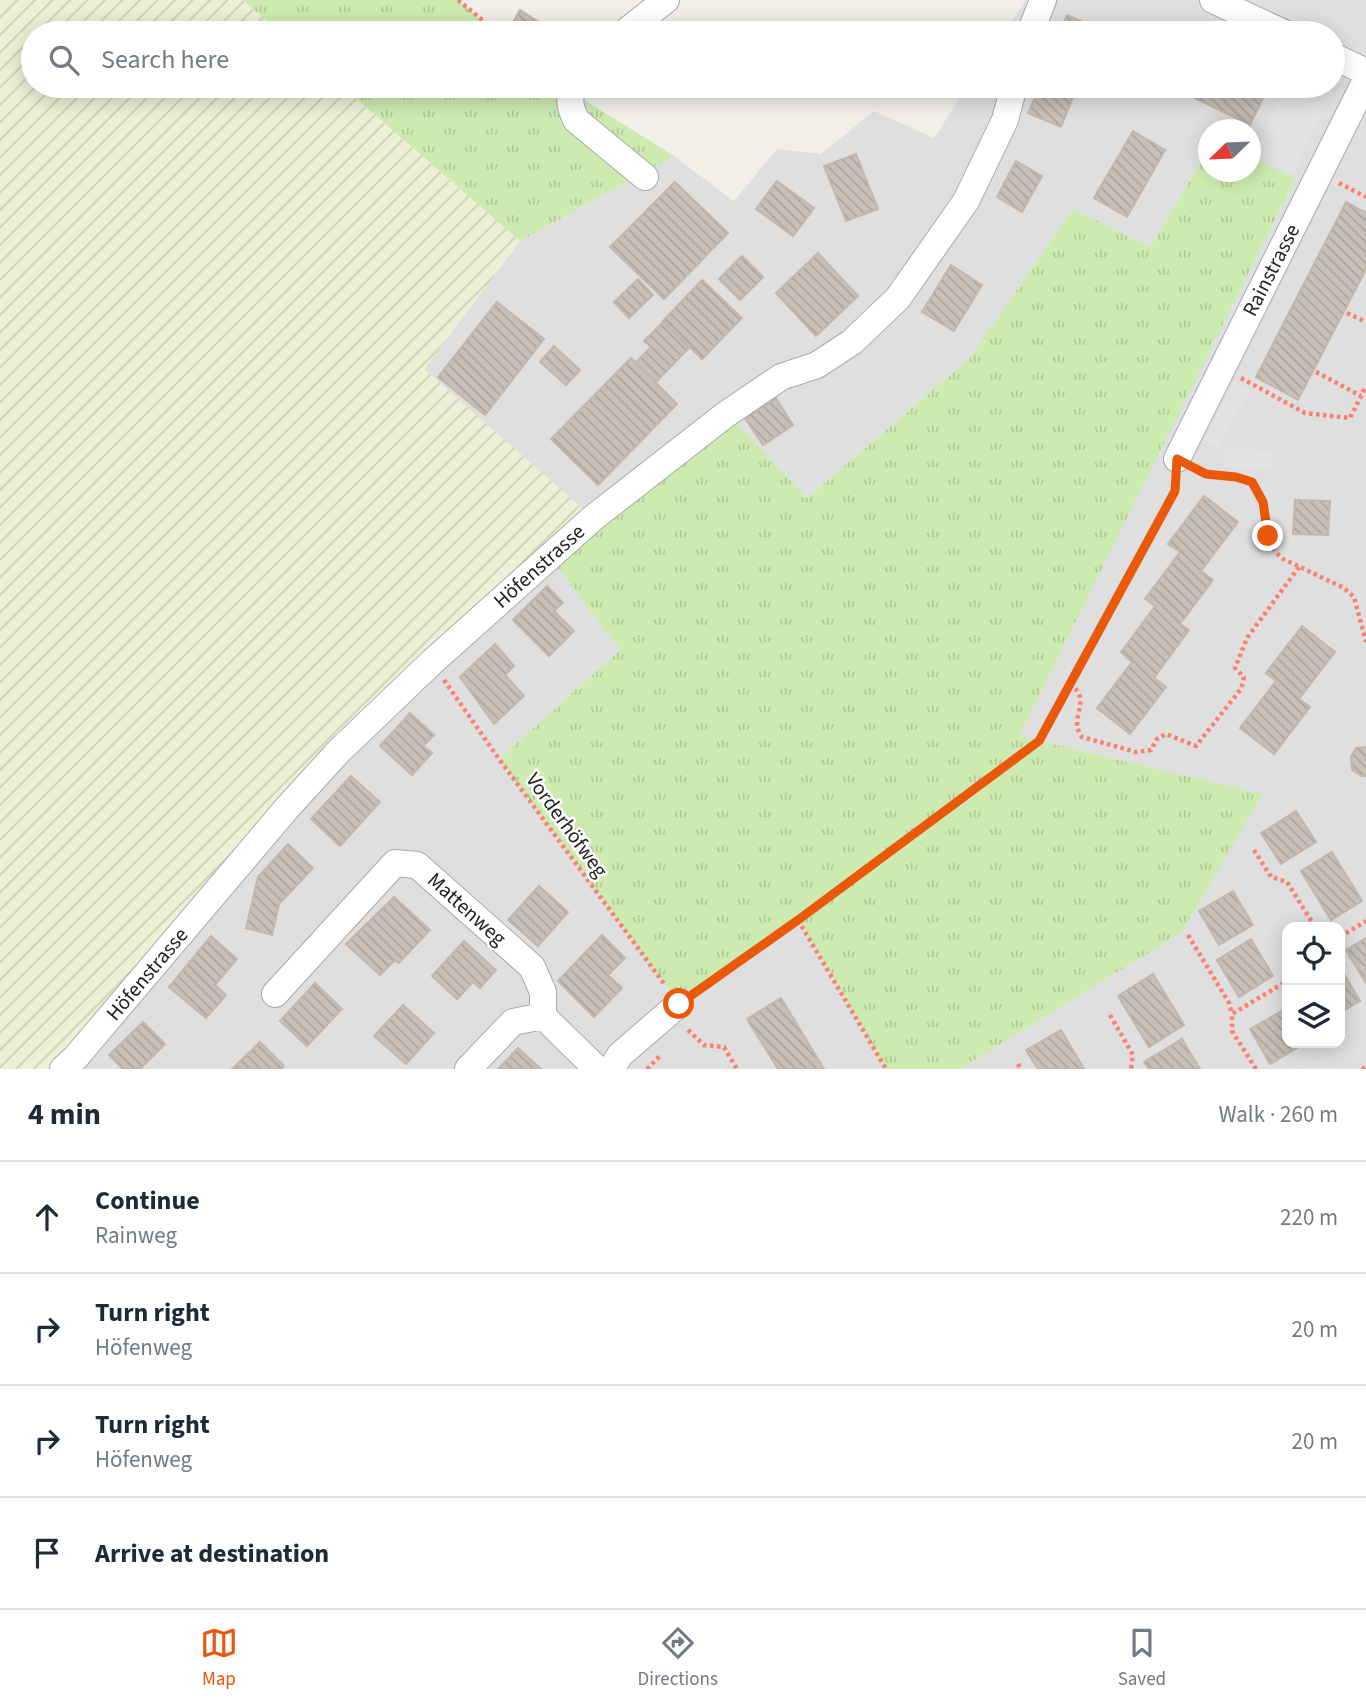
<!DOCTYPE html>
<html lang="en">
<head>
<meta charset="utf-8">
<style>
  :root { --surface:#fff; --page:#f6f6f7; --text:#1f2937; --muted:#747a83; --line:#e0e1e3; --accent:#ea580c }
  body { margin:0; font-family:"Source Sans 3",sans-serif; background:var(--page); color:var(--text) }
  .controls { position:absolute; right:21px; bottom:21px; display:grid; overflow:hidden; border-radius:14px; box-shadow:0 4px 18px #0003 }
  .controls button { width:63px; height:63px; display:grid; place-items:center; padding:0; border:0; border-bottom:2px solid var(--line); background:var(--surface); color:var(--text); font:35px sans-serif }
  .compass { position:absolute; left:1198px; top:119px; width:63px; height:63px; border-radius:50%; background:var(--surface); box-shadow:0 4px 18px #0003; rotate:247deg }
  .stop { position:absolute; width:21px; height:21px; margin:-16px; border:5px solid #ea580c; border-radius:50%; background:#fff }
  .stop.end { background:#ea580c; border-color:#fff; box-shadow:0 2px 7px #0008 }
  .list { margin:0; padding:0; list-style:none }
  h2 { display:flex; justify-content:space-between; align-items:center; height:91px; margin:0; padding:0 28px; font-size:30px }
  h2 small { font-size:23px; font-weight:400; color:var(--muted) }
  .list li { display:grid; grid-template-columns:46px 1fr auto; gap:21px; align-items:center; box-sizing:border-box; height:112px; padding:0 28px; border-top:2px solid var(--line) }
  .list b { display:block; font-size:26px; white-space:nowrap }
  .list p { margin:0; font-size:23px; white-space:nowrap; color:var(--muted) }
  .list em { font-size:23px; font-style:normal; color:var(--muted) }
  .icon { flex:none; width:38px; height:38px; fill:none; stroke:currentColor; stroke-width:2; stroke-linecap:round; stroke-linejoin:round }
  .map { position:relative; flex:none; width:1366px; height:1069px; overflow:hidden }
  .search { position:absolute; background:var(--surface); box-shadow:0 4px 18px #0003; left:21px; right:21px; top:21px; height:77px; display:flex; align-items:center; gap:18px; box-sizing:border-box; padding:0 24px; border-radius:38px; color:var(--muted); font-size:26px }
  .sheet { height:539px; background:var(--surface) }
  nav { display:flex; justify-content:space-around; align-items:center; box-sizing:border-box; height:98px; border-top:2px solid var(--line); background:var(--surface); font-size:19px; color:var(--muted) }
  nav a { display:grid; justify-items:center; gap:4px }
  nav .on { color:var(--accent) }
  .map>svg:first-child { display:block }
</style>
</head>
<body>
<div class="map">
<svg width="1366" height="1069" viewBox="0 0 1366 1069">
  <defs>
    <pattern id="farmland-furrows" width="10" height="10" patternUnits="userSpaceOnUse" patternTransform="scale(1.75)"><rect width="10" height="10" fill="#eef0d5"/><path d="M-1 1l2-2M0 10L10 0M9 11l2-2" fill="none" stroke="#ccceb7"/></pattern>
    <pattern id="grass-tufts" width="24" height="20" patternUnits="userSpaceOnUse" patternTransform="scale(1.75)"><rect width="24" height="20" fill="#cdebb0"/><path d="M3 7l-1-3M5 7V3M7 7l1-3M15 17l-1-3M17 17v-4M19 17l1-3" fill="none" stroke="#b0c997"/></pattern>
    <pattern id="building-back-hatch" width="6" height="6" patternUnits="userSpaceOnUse" patternTransform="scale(1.75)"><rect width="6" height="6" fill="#c7bfb8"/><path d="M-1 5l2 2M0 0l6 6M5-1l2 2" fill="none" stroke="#aba49e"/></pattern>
  </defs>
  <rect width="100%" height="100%" fill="#f2efe9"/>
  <!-- residential -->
  <path fill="#e0dfdf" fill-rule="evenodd" d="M1026 0H1366V1069H960L1181 933 1262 794 1018 736 1294 179 1251 156 1250 130H1208V150L1150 247 1073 209 968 360 807 498 593 518 423 369 520 241 674 156 734 201 777 149 821 154 874 111 934 138 968 86H1333V33H1003ZM1287 927H1340V1043H1287Z
    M550 557 620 650 499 759 680 1004 798 920 886 1069H63L287 808Z"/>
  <!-- farmland -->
  <path fill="url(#farmland-furrows)" d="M0 0H243L281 33H33V86H342L520 241 424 369 593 518 432 662 63 1069H0Z"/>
  <!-- grass -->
  <path fill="url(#grass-tufts)" d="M243 0H458L498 33H281Z
    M342 86H562L674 156 520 241Z
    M1208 150V172H1250L1251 156 1295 179 1019 736 1263 794 1181 933 960 1069H886L798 920 679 1004 499 759 620 650 550 557 732 419 807 498 968 360 1073 209 1150 247Z"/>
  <!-- parking -->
  <path fill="#e2e2e2" d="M1304 86H1321L1333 91 1293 175 1264 160 1265 157 1253 153 1285 88 1298 95Z
    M1233 381 1250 390 1218 447 1203 439Z
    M1225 447 1272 451 1271 470 1224 466Z"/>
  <!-- building -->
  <path fill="url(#building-back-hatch)" stroke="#c4b6ab" stroke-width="2" d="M520 10 556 33H527L512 24Z
    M1067 15 1108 33H1059Z
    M1040 86H1060L1075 92 1061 127 1028 113Z
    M1202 86H1253L1266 92 1250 125 1195 98Z
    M1133 131 1165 150 1127 217 1094 198Z
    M856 154 878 209 846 221 824 166Z
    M1016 161 1042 176 1022 212 997 197Z
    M777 181 814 208 793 236 756 209Z
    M675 182 728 233 664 299 610 247Z
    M1346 202 1366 213V269L1298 400 1256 377Z
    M818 253 858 296 816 336 776 293Z
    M742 256 763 277 740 300 719 279Z
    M951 265 982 285 954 331 922 312Z
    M638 279 653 295 629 318 614 302Z
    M702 280 742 318 702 359 663 321Z
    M497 302 544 339 485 415 438 377Z
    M663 322 689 348 656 382 636 362 651 347 644 341Z
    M554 346 580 370 566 385 540 362Z
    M631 358 677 404 598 485 551 439Z
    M776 398 793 425 763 445 745 418Z
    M1204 496 1238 522 1201 571 1213 580 1180 624 1189 630 1154 678 1166 687 1130 734 1097 708 1132 662 1121 652 1155 606 1145 599 1180 552 1168 544Z
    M1295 500 1330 501 1328 535 1293 534Z
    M547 586 563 603 554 611 574 631 549 656 513 620Z
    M1302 626 1335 652 1299 699 1310 707 1274 754 1240 728 1276 681 1266 673Z
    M495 644 514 666 505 675 524 696 494 724 460 677Z
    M410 713 434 735 423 746 432 753 412 775 380 746Z
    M1366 747V776H1362L1352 770 1351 757 1356 748Z
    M351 776 380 802 340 846 311 819Z
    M1296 811 1316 842 1281 864 1261 833Z
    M288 844 313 868 279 904 272 935 246 928 258 877Z
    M1332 852 1362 901 1331 920 1301 871Z
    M539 886 568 912 538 946 508 920Z
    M1233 891 1253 925 1219 945 1199 911Z
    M394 897 430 930 399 963 395 960 380 975 346 944Z
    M602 935 625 958 608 975 622 988 594 1017 558 981Z
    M211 936 237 959 215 985 226 995 206 1018 169 987Z
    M1366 938V983L1346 950Z
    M1251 939 1273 976 1239 997 1217 960Z
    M464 941 496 970 480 988 473 982 457 999 432 976Z
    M1340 967 1360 1001 1340 1013Z
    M1153 974 1184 1025 1149 1047 1118 996Z
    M315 983 342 1009 307 1046 280 1021Z
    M781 998 824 1069H778L747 1019Z
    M403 1005 434 1033 406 1064 374 1036Z
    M1287 1008V1043H1305L1270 1064 1250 1029Z
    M143 1022 165 1044 140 1069H123L109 1055Z
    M1061 1030 1084 1069H1038L1026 1050Z
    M1182 1039 1200 1069H1149L1144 1062Z
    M260 1042 284 1066 281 1069H232Z
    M518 1048 541 1069H498Z"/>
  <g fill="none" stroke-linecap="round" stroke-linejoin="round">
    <defs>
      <path id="minor" d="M1213 0 1284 33
        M624 33 666 0
        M1030 33 1043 0
        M1333 56 1366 72
        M576 86C567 97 570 107 576 120L645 177
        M1177 459 1366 80
        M275 994 395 863 417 865 532 967 543 992V1016L597 1069
        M63 1069 76 1057 287 808 338 752 432 662 593 518 725 415 781 377 817 365 852 342 898 298 966 201 1005 120 1014 86
        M468 1069 513 1022 543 1016
        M611 1069 620 1055 679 1004"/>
    </defs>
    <!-- minor casing -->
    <use href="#minor" stroke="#a9a9a9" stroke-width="28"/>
    <!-- path -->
    <path stroke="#fa8072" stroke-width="4.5" stroke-dasharray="3.5 3.5" stroke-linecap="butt" d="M458 0 498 33
      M1339 183 1366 197
      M1347 313 1366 322
      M1316 372 1361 396
      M1241 378 1305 413 1350 418 1366 386
      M1197 469C1214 477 1235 477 1252 483 1256 489 1261 495 1264 502 1271 523 1264 544 1283 559L1344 588 1354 597 1366 642
      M444 680 499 759 665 985
      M1070 684C1094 701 1067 717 1082 737L1136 752 1151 750 1157 739 1166 734 1196 746 1241 689 1244 677 1235 668 1247 638 1299 567
      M1254 850 1271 877 1287 882 1315 927
      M798 920 886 1069
      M1188 935 1229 1003 1232 1014
      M1340 937 1366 921
      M697 991 798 920 1039 741 1175 491V480
      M1110 1015 1133 1055 1131 1069
      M688 1030 704 1045 724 1047 737 1069
      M1018 1064 1021 1069
      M647 1069 661 1055
      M1256 1069 1232 1031V1014L1287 981
      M1362 1069 1366 1067"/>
    <!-- minor -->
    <use href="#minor" stroke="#fff" stroke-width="26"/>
  </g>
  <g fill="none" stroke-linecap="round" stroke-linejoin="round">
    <!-- route -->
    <path stroke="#ea580c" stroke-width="9" d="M679 1004 798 920 1039 741 1175 491 1177 459 1206 474 1236 477 1252 482 1263 502 1268 536"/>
  </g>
  <g text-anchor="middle" stroke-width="5" stroke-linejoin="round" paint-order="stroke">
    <!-- street labels -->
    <g font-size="21" fill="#222" stroke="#fff">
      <text transform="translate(1271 270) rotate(-63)" y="7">Rainstrasse</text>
      <text transform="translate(539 566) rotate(-42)" y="7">Höfenstrasse</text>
      <text transform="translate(567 825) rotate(54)" y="7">Vorderhöfweg</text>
      <text transform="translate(467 909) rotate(42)" y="7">Mattenweg</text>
      <text transform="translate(147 974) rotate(-50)" y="7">Höfenstrasse</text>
    </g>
  </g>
</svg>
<div class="controls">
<button><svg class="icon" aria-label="locate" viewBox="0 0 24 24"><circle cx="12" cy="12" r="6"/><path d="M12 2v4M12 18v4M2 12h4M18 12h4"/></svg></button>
<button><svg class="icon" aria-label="layers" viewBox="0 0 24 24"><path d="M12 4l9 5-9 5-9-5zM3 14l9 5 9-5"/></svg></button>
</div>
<svg class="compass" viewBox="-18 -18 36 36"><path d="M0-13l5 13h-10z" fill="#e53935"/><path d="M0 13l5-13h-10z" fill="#747a83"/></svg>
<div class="stop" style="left:679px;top:1004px"></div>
<div class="stop end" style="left:1268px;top:536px"></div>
<div class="search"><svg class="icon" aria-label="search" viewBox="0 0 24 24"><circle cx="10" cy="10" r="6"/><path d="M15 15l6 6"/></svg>Search here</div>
</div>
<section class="sheet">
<h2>4 min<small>Walk · 260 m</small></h2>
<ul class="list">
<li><svg class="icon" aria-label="ahead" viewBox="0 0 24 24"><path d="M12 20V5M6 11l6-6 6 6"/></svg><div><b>Continue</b><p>Rainweg</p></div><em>220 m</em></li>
<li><svg class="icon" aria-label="right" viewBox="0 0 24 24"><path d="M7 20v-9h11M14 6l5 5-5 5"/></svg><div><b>Turn right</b><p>Höfenweg</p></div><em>20 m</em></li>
<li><svg class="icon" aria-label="right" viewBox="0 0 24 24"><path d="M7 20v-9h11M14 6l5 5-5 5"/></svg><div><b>Turn right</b><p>Höfenweg</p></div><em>20 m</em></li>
<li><svg class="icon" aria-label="arrive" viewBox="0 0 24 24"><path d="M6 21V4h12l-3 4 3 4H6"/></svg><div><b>Arrive at destination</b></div></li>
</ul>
</section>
<nav>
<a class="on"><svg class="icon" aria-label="map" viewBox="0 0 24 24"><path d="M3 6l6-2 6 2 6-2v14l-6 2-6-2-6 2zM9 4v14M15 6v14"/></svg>Map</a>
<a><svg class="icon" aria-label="directions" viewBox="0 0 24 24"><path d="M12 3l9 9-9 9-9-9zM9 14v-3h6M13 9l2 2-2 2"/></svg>Directions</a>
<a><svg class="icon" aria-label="saved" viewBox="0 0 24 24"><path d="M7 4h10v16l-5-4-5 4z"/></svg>Saved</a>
</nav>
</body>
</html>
